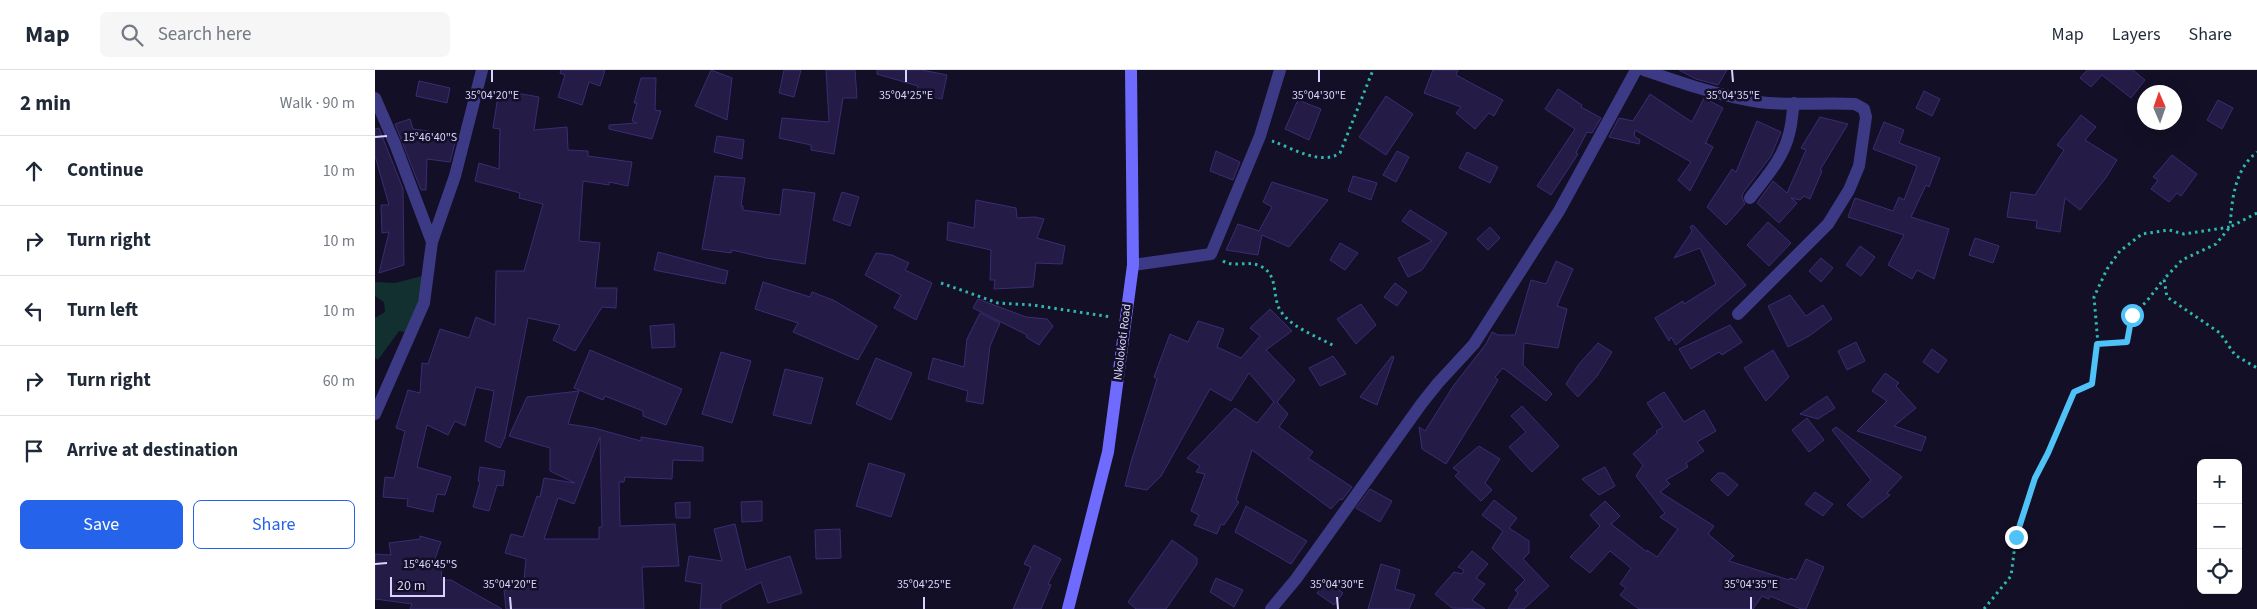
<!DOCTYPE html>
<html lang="en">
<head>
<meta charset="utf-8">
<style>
  :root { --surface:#fff; --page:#f6f6f7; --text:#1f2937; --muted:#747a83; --line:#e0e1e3; --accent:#2563eb }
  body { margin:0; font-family:"Source Sans 3",sans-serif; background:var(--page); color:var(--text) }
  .controls { position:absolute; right:15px; bottom:15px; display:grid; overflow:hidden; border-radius:8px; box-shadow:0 5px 20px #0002 }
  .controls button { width:45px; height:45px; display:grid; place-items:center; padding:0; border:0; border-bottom:1px solid var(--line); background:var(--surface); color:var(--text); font:25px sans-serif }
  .compass { position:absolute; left:1762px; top:15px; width:45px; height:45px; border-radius:50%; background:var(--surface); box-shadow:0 5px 20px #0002; rotate:358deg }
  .scale { position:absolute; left:15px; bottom:12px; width:55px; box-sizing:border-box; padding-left:5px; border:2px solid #d9d4ff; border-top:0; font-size:14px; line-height:18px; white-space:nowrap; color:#d9d4ff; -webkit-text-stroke:4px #130f26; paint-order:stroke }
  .stop { position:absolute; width:15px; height:15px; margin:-11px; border:4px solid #4fc3f7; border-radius:50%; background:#fff }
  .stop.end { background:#4fc3f7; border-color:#fff; box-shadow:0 1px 5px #0008 }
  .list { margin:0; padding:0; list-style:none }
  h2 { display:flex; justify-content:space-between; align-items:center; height:65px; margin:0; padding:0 20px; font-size:21px }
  h2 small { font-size:16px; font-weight:400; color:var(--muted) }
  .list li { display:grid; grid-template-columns:32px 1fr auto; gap:15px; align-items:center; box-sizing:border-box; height:70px; padding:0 20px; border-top:1px solid var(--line) }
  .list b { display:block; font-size:19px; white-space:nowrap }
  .list em { font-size:16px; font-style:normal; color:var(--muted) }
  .actions { display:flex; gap:10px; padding:15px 20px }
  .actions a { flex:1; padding:11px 0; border:1px solid var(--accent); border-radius:8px; text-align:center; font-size:18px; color:var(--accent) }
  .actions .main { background:var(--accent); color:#fff }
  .icon { flex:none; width:28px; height:28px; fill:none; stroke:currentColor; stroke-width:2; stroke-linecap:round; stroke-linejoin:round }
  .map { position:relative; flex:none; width:1882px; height:539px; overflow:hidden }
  header { display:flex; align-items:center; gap:30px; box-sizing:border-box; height:70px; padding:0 25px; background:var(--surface); border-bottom:1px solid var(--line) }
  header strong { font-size:24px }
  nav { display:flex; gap:28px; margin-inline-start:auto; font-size:18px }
  .search { width:350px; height:45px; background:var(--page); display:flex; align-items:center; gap:12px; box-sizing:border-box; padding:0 18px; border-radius:8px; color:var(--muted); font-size:19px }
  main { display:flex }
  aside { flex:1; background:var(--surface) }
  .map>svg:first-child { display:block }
</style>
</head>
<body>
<header>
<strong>Map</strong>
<div class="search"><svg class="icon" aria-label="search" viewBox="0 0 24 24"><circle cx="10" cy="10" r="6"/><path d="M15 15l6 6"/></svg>Search here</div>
<nav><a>Map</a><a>Layers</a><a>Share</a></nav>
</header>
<main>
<aside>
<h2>2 min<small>Walk · 90 m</small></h2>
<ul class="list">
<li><svg class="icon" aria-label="ahead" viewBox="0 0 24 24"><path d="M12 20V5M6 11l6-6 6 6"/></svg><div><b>Continue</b></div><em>10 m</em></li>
<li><svg class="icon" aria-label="right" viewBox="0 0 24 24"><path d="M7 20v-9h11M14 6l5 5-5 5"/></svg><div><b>Turn right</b></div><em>10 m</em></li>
<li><svg class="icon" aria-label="left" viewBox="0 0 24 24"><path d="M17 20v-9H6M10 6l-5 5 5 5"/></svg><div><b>Turn left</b></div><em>10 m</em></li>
<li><svg class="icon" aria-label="right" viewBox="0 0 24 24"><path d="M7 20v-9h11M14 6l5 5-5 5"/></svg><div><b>Turn right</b></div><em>60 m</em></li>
<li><svg class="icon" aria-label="arrive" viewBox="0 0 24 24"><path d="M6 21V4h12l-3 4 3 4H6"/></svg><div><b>Arrive at destination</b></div></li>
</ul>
<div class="actions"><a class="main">Save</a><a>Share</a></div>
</aside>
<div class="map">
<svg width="1882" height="539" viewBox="0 0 1882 539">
  <rect width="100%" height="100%" fill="#130f26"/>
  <!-- green -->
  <path fill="#12302f" d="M47 206 51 230 36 263 24 261 3 290 0 288V248L10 242 9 232 0 226V212L20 213Z"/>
  <!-- building -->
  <path fill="#241b47" stroke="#3b2d73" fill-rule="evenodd" d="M186 0H230L225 16 214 12 207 35 183 27 190 5 185 3Z
    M336 0 357 8 352 50 320 36Z
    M409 0H426L419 27 404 23Z
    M451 0H480L482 28H468L459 84 436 80V75L404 68 407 48 454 52Z
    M502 0H547L572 5 567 29 541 24 543 16 502 4Z
    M1058 0H1083L1081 5 1128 30 1119 46 1114 43 1100 59 1081 43 1086 37 1049 23Z
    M1304 0H1352L1343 15 1321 9Z
    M1712 0H1758L1770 10 1756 28 1727 5 1716 17 1705 8Z
    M266 8H281L280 40 286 41 277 69 234 59V55L262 53 257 51 262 33H259Z
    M44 11 75 18 72 33 41 26Z
    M1183 19 1207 35 1206 37 1226 48 1217 63 1212 62 1201 83 1203 84 1176 125 1162 116 1200 59 1170 39Z
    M124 20 164 27 159 60 192 57 193 80 213 81V86L257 92 253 116 234 112V115L208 111 204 171 225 173 220 218H242L241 238 227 237 200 281 178 270 185 255 153 248 130 367 125 378 110 371 119 321 101 317 90 356 80 351 73 365 52 355 42 397 76 407 70 425 62 424 58 442 32 436 33 429 8 427 10 407 19 408 30 361 21 358 33 320 45 323 47 293 53 294 65 259 94 268 101 247 120 255 121 201H149L168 134 144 128 145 123 100 111 104 93 124 99 125 59 118 58Z
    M1549 21 1565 29 1557 46 1541 38Z
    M1275 24 1317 52 1329 28 1348 38 1330 74 1331 73 1338 77 1315 121 1303 110 1316 92 1260 60 1259 66 1265 70 1264 74 1234 67 1244 48 1258 51Z
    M1011 26 1038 44 1011 85 984 67Z
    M923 30 946 39 934 70 910 59Z
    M1843 30 1858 38 1847 59 1832 50Z
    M1706 45 1721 57 1710 70 1742 90 1730 109 1705 140 1690 128 1685 162 1661 158 1662 151 1632 147 1636 122 1660 125 1689 80 1682 75Z
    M1445 47 1473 54 1445 100 1447 101 1435 129 1429 126 1425 130 1416 128 1422 133 1404 153 1382 133 1398 111 1412 123 1431 80 1426 78Z
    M35 49 38 59 82 65 75 92 52 89 51 120H46L20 54Z
    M1382 51 1406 62 1396 86 1368 123 1367 127 1370 134 1351 155 1332 137 1357 99 1361 102Z
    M1509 52 1529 60 1524 73 1565 88 1554 117 1551 115 1536 147 1574 159 1559 209 1542 200 1537 209 1513 195 1529 165 1473 147 1480 128 1518 141 1524 127 1529 130 1542 96 1498 79Z
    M4 58 28 119 29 195 4 203 14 162 7 163 6 135H14L0 86V59Z
    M342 66 369 70 367 89 339 82Z
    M841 81 865 92 858 110 835 101Z
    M1022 81 1034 87 1021 112 1008 105Z
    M1092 82 1123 97 1115 113 1084 98Z
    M1797 85 1822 104 1806 126 1802 123 1794 132 1776 119 1783 110 1778 107Z
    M340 106 370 108 366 136H368V140L405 145 408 119 440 123 430 194 391 188 357 180 356 183 327 179Z
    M978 106 1002 113 996 130 973 121Z
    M897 112 953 130 914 177 887 165 883 185 851 180 863 154 884 161 897 137 888 132Z
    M467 122 484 127 475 156 458 150Z
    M601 130 641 138 642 148 660 147 669 149 662 168 690 176 687 194 661 193 658 217 619 219 620 210H615L616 180 572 170 573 152 599 158Z
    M1035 140 1072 163 1047 200 1033 207 1023 188 1057 171 1027 151Z
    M1393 152 1416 173 1394 196 1372 175Z
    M1318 155 1371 215 1301 275 1296 267 1294 271 1280 248 1308 231 1309 234 1341 214 1325 178 1299 188 1317 161 1315 157Z
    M1115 157 1125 168 1113 180 1102 169Z
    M1600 168 1624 176 1618 193 1594 185Z
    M965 173 983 183 970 200 955 190Z
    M1485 176 1500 187 1486 206 1471 195Z
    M283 182 353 201 350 214 279 200Z
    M501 183 517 185 534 193 530 200 557 213 541 250 519 238 526 225 490 205Z
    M1446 188 1458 198 1446 212 1434 201Z
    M1181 191 1198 199 1182 236 1192 239 1183 278 1149 273 1148 295 1177 324 1171 331 1128 298 1120 307 1123 310 1071 394 1047 379 1044 357 1050 361 1079 315 1111 274 1117 262 1123 265H1140L1156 210 1171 214Z
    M388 212 435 227 437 222 458 230 502 256 483 290 418 262 423 253 380 239Z
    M1020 213 1032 222 1022 236 1009 227Z
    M1415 225 1431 246 1448 235 1457 249 1434 266 1413 277 1393 236Z
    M603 229 651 247 672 249 678 256 664 275 651 267 652 265 598 238Z
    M986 234 1001 255 981 274 962 249Z
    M895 239 917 261 891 280 920 310 902 332 913 344 904 357 938 382 933 388 977 417 967 430 965 429 956 439 877 380 861 430 864 432 849 455 846 454 842 464 819 455 824 445 816 441 830 404 821 402 825 396 812 388 860 338 882 353 899 332 874 303 856 331 835 319 786 406 772 420 750 416 756 392 782 309 779 307 795 264 813 272 823 251 849 259 842 277 866 288 885 266 875 258Z
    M605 243 625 253 615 276 608 334 591 331 593 321 553 309 558 288 589 297 592 269Z
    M299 254 300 277 277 278 275 256Z
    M1355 255 1367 272 1347 285 1344 282 1316 299 1304 279Z
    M1481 272 1490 291 1472 300 1463 281Z
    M1223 273 1237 282 1222 306 1203 327 1191 314 1204 294Z
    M1557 279 1572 290 1563 303 1548 292Z
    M215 280 307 319 291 355 268 346V341L230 326 228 330 199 318Z
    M1398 280 1414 307 1391 331 1369 298Z
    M346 282 376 291 357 353 327 344Z
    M958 286 971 304 945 316 934 298Z
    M1017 286 1019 287 1002 335 985 327Z
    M501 288 537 303 516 350 481 334Z
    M410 299 448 308 436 354 398 345Z
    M1510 303 1524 313 1521 316 1541 338 1519 356 1551 367 1546 381 1482 361 1512 331 1497 321Z
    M204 321 193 354 219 358 266 371V367L328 377V391L298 390 297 409 250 407 249 412H244L245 456 300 454 304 496 267 497 269 539H131L129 520H148L151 489 130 483 136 464 148 467 162 426 165 427 169 408 200 413 175 401V378L134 366 152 327ZM225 367 227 457H224V469H169L183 428 199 434Z
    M1289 322 1309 352 1329 340 1341 361 1322 372 1329 381 1311 393 1313 397 1291 410 1295 414 1285 422 1339 456 1333 464 1359 486 1354 491 1414 510 1415 508 1421 510 1431 489 1449 497 1431 539H1426L1395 526 1394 529 1387 526 1378 539H1264L1245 525 1251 518 1245 514 1256 498 1235 481 1215 503 1195 487 1225 456 1215 445 1230 431 1245 446 1236 454 1272 482V480L1282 487 1303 459 1285 447 1290 443 1261 406 1268 395 1258 384 1282 363 1281 361 1288 357 1272 333Z
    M1452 326 1460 338 1443 349 1425 344Z
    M1147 336 1184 376 1157 402 1134 377 1151 362 1136 346Z
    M1432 348 1449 370 1434 382 1417 360Z
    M1461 357 1527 407 1512 423 1515 425 1487 448 1472 435 1496 410 1457 360Z
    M1104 376 1125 389 1110 413 1117 420 1106 431 1080 406 1084 402 1078 398Z
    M494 393 530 404 516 447 481 436Z
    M105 397 130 401 128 416 122 415 114 441 98 437 105 412 103 411Z
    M1230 397 1240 416 1224 425 1207 409Z
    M1343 403H1349L1363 415 1353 426 1336 410Z
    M995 419 1017 431 1005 452 981 438Z
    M1440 422 1458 434 1448 446 1430 434Z
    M1119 430 1142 448 1134 458 1154 471V483L1148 489 1174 516 1149 539H1133L1143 523 1140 520 1150 510 1117 478 1128 461 1107 445Z
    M387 431V451L367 452 366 432Z
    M315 432V448H301L300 433Z
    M871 436 932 471 916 494 860 462Z
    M360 454 371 500 415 486 427 523 393 533 386 512 346 534V539H325L327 514 310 511 314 486 347 491 339 459Z
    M465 459 466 488 441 489 440 460Z
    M45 466 66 472 58 494 67 497 66 510H76L127 539H35L37 534 0 529V484L16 485 14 473 45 469Z
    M797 470 822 488V494L791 539H761L753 532Z
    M659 475 686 489 673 514 676 515 666 539H638L656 497 649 494Z
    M1097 481 1113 494 1101 508 1110 514 1097 530 1110 539 1077 538 1060 524 1079 502 1087 504 1089 500 1083 497Z
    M1006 494 1025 500 1020 519 1040 525 1034 539H993Z
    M841 508 868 520 859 537 835 522Z
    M951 511 968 523 959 535 942 523Z"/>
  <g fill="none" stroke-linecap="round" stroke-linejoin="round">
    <!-- path -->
    <path stroke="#2fb8b0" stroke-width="3" stroke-dasharray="2.5 4" stroke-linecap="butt" d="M897 71C917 78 946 96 965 83L998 0
      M1882 143 1855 157 1841 174 1807 190 1789 209 1792 227 1845 263 1860 285 1882 298
      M848 191C859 198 874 190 885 196 902 203 898 222 903 236 911 256 942 266 959 276
      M566 213 623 233 658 235 736 247
      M1723 274 1719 227 1732 199 1745 181 1767 164 1794 160 1809 164 1855 157C1857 130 1859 100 1882 82
      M1609 539 1636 506 1641 467 1660 408 1673 383 1699 322 1717 314 1723 274 1752 272 1757 245 1771 232 1789 209"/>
    <!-- minor -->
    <path stroke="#3d3a85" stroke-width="12" d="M1269 0C1307 13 1344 26 1384 32 1415 36 1448 32 1480 34L1489 39 1491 47 1484 96 1474 120 1453 154 1363 244
      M0 28 20 74 57 172
      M1375 128C1390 108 1408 89 1414 64 1417 54 1417 43 1419 33
      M758 195 836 184 885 66 905 0
      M0 344 49 233 57 172 80 106 107 0
      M896 539 921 509 1047 333 1063 313 1099 274 1184 141 1261 0"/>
    <!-- secondary -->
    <path stroke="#6f6bff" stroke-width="12" d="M693 539 733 382 758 195 756 0"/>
  </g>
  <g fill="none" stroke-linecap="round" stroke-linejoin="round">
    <!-- route -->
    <path stroke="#4fc3f7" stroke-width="6" d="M1641 467 1660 408 1673 383 1699 322 1717 314 1722 274 1752 272 1757 245"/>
  </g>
  <!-- ticks -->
  <path fill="none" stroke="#d9d4ff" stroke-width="2" d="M117 0V12M531 0V12M944 0V12M1357 0 1358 12M0 67 12 66M0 494 12 493M135 527 136 539M549 527V539M962 527 963 539M1376 527V539"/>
  <g text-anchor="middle" stroke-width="5" stroke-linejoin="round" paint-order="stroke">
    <!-- street labels -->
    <g font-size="12" fill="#d9d4ff" stroke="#130f26">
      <text transform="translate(747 272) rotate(-83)" y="4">Nkolokoti Road</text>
    </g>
  </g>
  <g font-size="12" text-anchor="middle" fill="#d9d4ff" stroke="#130f26" stroke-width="5" stroke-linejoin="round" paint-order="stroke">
    <text x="117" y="29">35°04'20"E</text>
    <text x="531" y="29">35°04'25"E</text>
    <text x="944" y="29">35°04'30"E</text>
    <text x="1358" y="29">35°04'35"E</text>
    <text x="55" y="71">15°46'40"S</text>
    <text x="55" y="498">15°46'45"S</text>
    <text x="135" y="518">35°04'20"E</text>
    <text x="549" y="518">35°04'25"E</text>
    <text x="962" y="518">35°04'30"E</text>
    <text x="1376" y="518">35°04'35"E</text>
  </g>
</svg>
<div class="controls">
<button>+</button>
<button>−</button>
<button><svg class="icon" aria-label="locate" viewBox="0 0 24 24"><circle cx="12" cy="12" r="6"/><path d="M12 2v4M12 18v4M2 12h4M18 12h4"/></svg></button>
</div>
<svg class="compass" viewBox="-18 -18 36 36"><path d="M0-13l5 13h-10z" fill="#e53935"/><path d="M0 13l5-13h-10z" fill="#747a83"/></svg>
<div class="scale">20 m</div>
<div class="stop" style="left:1757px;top:245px"></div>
<div class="stop end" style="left:1641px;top:467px"></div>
</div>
</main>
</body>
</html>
